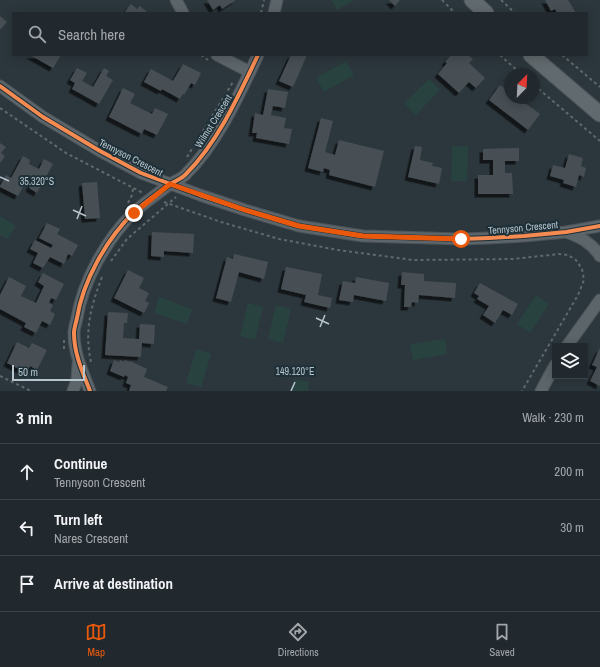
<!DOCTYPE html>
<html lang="en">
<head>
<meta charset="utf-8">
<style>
  :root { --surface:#21292e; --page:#2d353a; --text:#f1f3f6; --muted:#a2a6aa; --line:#3e454a; --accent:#ea580c }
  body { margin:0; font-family:"Archivo Narrow",sans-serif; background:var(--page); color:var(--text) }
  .controls { position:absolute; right:12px; bottom:12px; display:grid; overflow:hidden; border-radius:0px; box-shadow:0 2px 10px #0003 }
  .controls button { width:36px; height:36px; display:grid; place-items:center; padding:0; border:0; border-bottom:1px solid var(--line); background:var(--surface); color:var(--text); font:20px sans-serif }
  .compass { position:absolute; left:504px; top:68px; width:36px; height:36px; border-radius:50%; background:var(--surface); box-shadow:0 2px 10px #0003; rotate:24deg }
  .scale { position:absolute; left:12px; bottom:10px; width:73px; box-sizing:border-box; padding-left:4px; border:2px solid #b7c5cd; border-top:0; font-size:11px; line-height:14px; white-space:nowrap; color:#b7c5cd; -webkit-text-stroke:3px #1e3038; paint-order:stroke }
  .stop { position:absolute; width:12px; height:12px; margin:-9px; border:3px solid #ea580c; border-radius:50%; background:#fff }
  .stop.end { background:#ea580c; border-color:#fff; box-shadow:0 1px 4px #0008 }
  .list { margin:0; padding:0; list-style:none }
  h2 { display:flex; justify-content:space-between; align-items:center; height:52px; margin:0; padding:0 16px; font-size:17px }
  h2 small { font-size:13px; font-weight:400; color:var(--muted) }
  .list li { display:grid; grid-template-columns:26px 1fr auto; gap:12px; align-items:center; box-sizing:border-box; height:56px; padding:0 16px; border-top:1px solid var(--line) }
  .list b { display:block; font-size:15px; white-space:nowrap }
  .list p { margin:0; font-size:13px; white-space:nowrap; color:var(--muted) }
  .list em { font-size:13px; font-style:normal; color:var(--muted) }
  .icon { flex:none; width:22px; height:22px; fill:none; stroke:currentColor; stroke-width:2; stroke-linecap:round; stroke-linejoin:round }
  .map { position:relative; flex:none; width:600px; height:391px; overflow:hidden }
  .search { position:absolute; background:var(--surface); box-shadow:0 2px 10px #0003; left:12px; right:12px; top:12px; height:44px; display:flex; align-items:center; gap:10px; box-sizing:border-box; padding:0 14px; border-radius:0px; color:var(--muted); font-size:15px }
  .sheet { height:220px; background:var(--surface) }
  nav { display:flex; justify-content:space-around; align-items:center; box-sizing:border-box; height:56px; border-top:1px solid var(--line); background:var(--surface); font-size:11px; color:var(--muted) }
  nav a { display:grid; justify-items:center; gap:2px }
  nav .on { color:var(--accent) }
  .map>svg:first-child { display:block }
</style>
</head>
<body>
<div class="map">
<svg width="600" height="391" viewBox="0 0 600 391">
  <defs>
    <filter id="shadow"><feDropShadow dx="-3.5" dy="3.5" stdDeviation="0" flood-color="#0009"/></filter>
  </defs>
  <rect width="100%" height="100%" fill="#2c373d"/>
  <!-- garden -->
  <path fill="#284240" d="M331 0H354L337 10Z
    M346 61 354 75 324 92 316 78Z
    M429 79 440 90 416 115 404 103Z
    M452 146H468L467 181H451Z
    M0 216 16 226 8 239 0 235Z
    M536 295 549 304 530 333 517 324Z
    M159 297 192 309 187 324 154 313Z
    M248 303 263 307 255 340 240 336Z
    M276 305 291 309 283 343 268 339Z
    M445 339 447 354 413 360 410 344Z
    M196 349 211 354 201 387 186 383Z
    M294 379 310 382 308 391H292Z"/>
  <!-- building -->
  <path fill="#464f54" filter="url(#shadow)" d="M207 0H236L222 9 220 5 213 10Z
    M389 0H400L395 6Z
    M545 0H568L576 13H557L555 9 551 11Z
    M131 4 137 9 140 6 148 13H124Z
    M0 16 7 22 0 30Z
    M30 55H61L53 68Z
    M291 55H307L293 87 279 81Z
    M451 55H468L473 59 469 63 485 78 476 88 469 82 459 93 438 74 447 63 445 62Z
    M183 64 201 73 195 85 191 83 184 95 183 94 180 99 162 89 161 91 144 82 151 69 173 81Z
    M77 68 87 73 82 81 93 87 104 68 109 71 106 76 113 80 99 104 72 89 75 83 70 80Z
    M500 85 510 92V98H518L540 114 528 130 489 100Z
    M123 88 135 94 130 103 152 114 155 108 168 114 157 135 144 129 142 134 109 117Z
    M268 89 288 92 285 108 273 106 271 115 286 118 284 128 292 129 289 144 256 138 257 133H252L255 113 263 115Z
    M321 118 333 121 325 152 335 155 339 140 384 151 375 187 329 175 330 170 324 168 323 172 308 168Z
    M0 143 6 147 1 153 5 156 0 163Z
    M415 146 422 147 420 160 433 163 432 166 442 168 439 184 408 177Z
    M519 148V161H505V173H512L513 194H478V175H493V160H483V149Z
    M569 154 583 158 581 166 586 168 584 177 579 175 576 187 563 183 564 180 550 176 553 165 565 168Z
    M23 156 30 160 29 164 39 169 44 159 53 164 37 193 29 188 33 181 28 178 18 196 0 187V186L6 175 11 178Z
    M97 182 100 218 85 219 82 183Z
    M47 223 60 229 57 234 78 245 72 256 68 254 64 264 50 257 43 268 33 263 38 253 30 249 35 240 51 248 53 245 39 238Z
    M152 232 194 234 193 253 164 251V257L151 256Z
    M234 254 268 262 264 279 239 272 231 302 216 298 227 257 233 259Z
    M286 267 322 274 318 295 332 298 330 308 304 302 306 295 281 289Z
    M128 270 144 278 139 288 149 293 145 301 149 303 144 313 114 298Z
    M402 272 424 274V281L456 283 455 298 419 295 418 303 412 302 411 307H404L405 285H401Z
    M43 273 64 284 56 300 51 298 49 303 53 305 50 311 55 314 50 325 42 321 36 333 24 327 26 323 0 309V295L9 277 26 286 21 296 36 303 44 286 38 282Z
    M356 277 389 283 386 301 354 295 353 302 339 300 343 281 355 283Z
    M480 283 518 304 512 315 503 310 495 323 483 315 489 306 477 299 479 296 474 293Z
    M108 312 128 313 127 323H124L123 338 139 339 140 324 155 325 154 344 142 343 141 357 105 355Z
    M17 342 29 348 32 343 47 350 37 370 30 366 27 373 7 363Z
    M600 348V386L590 381 597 367 592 365Z
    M114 360 119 362 120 360 124 362 125 360 129 362 130 361 147 369 144 377 168 387 166 391H129L131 385 126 383 128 377 125 375 124 377 110 371Z"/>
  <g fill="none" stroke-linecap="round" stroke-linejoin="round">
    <defs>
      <path id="street" d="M176 0 183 13
        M274 13 277 0
        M217 55 250 72
        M0 86 43 117 100 151 141 173 200 195 245 210 299 226 363 236 461 239 489 238 524 236 566 232 600 226
        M566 232C580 237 592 243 600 256
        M567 346 600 300
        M73 391 77 380 78 364
        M90 391C83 373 74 354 74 333 74 328 76 323 77 318 83 281 106 240 133 213 144 203 157 194 169 185 174 181 182 179 186 174 218 142 239 95 258 55
        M541 391 555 365"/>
      <path id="secondary" d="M472 0 486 13
        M531 55 600 114"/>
    </defs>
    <!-- street casing -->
    <use href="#street" stroke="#4b5257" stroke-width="13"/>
    <!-- secondary casing -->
    <use href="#secondary" stroke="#4b5257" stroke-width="17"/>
    <!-- path -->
    <path stroke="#5f696c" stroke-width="2" stroke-dasharray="3 3" stroke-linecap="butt" d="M442 0 455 13
      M501 0 515 13
      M261 13 264 0
      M201 55 208 60
      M500 55 521 74
      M562 55 600 87
      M534 85 600 141
      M0 108 66 153 143 193
      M187 157 233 82
      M164 202 221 222 279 239 338 250 413 260 513 259 559 254 568 255 576 260 582 269 584 280 578 295 522 391
      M128 203 132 195 133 189
      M111 261 127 239 176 197
      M64 340V350
      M91 362C84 331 91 306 102 277
      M0 376 31 391"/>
    <!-- street -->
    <use href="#street" stroke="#5c656a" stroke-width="11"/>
    <!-- secondary -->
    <use href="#secondary" stroke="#616a6e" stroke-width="15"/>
    <defs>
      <path id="cycleway" d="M0 86 43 117 100 151 141 173 200 195 245 210 299 226 363 236 461 239 489 238 524 236 566 232 600 226
        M90 391C83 373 74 354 74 333 74 328 76 323 77 318 83 281 106 240 133 213 144 203 157 194 169 185 174 181 182 179 186 174 218 142 239 95 258 55"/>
    </defs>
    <!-- cycleway casing -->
    <use href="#cycleway" stroke="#1e3038" stroke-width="6"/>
    <!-- cycleway -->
    <use href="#cycleway" stroke="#f68b52" stroke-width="4"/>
  </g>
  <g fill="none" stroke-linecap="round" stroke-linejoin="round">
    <!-- route -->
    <path stroke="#ea580c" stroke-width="5" d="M134 213 170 184 245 210 299 226 363 236 461 239"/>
  </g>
  <!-- ticks -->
  <path fill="none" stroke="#b7c5cd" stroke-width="1.5" d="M0 177 9 181M73 210 86 216M77 219 82 206M316 318 329 324M320 327 325 315M291 391 295 382"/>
  <g text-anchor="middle" stroke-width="4" stroke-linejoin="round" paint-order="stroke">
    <!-- street labels -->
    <g font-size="10" fill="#b7c5cd" stroke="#1e3038">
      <text transform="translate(213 121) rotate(-58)" y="4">Wilmot Crescent</text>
      <text transform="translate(131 157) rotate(27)" y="4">Tennyson Crescent</text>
      <text transform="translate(523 227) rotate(-5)" y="4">Tennyson Crescent</text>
    </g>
  </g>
  <g font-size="10" text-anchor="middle" fill="#b7c5cd" stroke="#1e3038" stroke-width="4" stroke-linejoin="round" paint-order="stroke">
    <text x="37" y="185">35.320°S</text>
    <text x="295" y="375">149.120°E</text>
  </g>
</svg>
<div class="controls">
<button><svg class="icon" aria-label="layers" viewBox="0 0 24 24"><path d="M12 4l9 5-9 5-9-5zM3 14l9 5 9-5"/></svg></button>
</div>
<svg class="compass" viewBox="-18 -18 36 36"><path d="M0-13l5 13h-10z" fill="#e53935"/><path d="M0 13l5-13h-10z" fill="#a2a6aa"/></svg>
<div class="scale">50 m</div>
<div class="stop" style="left:461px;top:239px"></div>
<div class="stop end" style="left:134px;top:213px"></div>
<div class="search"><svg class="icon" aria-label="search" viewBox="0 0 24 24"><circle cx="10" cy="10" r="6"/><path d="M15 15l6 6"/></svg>Search here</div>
</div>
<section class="sheet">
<h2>3 min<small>Walk · 230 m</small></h2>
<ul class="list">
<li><svg class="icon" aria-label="ahead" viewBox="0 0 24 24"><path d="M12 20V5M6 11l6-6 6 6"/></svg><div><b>Continue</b><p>Tennyson Crescent</p></div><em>200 m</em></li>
<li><svg class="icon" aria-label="left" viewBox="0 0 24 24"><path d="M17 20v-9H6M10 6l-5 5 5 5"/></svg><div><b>Turn left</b><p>Nares Crescent</p></div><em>30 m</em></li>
<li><svg class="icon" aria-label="arrive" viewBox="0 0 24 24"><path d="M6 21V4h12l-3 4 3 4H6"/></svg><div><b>Arrive at destination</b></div></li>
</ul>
</section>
<nav>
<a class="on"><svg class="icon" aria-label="map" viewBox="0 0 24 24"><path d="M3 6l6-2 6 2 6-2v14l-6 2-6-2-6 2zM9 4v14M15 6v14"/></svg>Map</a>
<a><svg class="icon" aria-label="directions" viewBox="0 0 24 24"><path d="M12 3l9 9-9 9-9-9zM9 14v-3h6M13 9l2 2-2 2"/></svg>Directions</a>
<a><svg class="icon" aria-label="saved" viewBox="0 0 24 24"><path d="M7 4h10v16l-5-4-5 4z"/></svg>Saved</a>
</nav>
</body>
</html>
